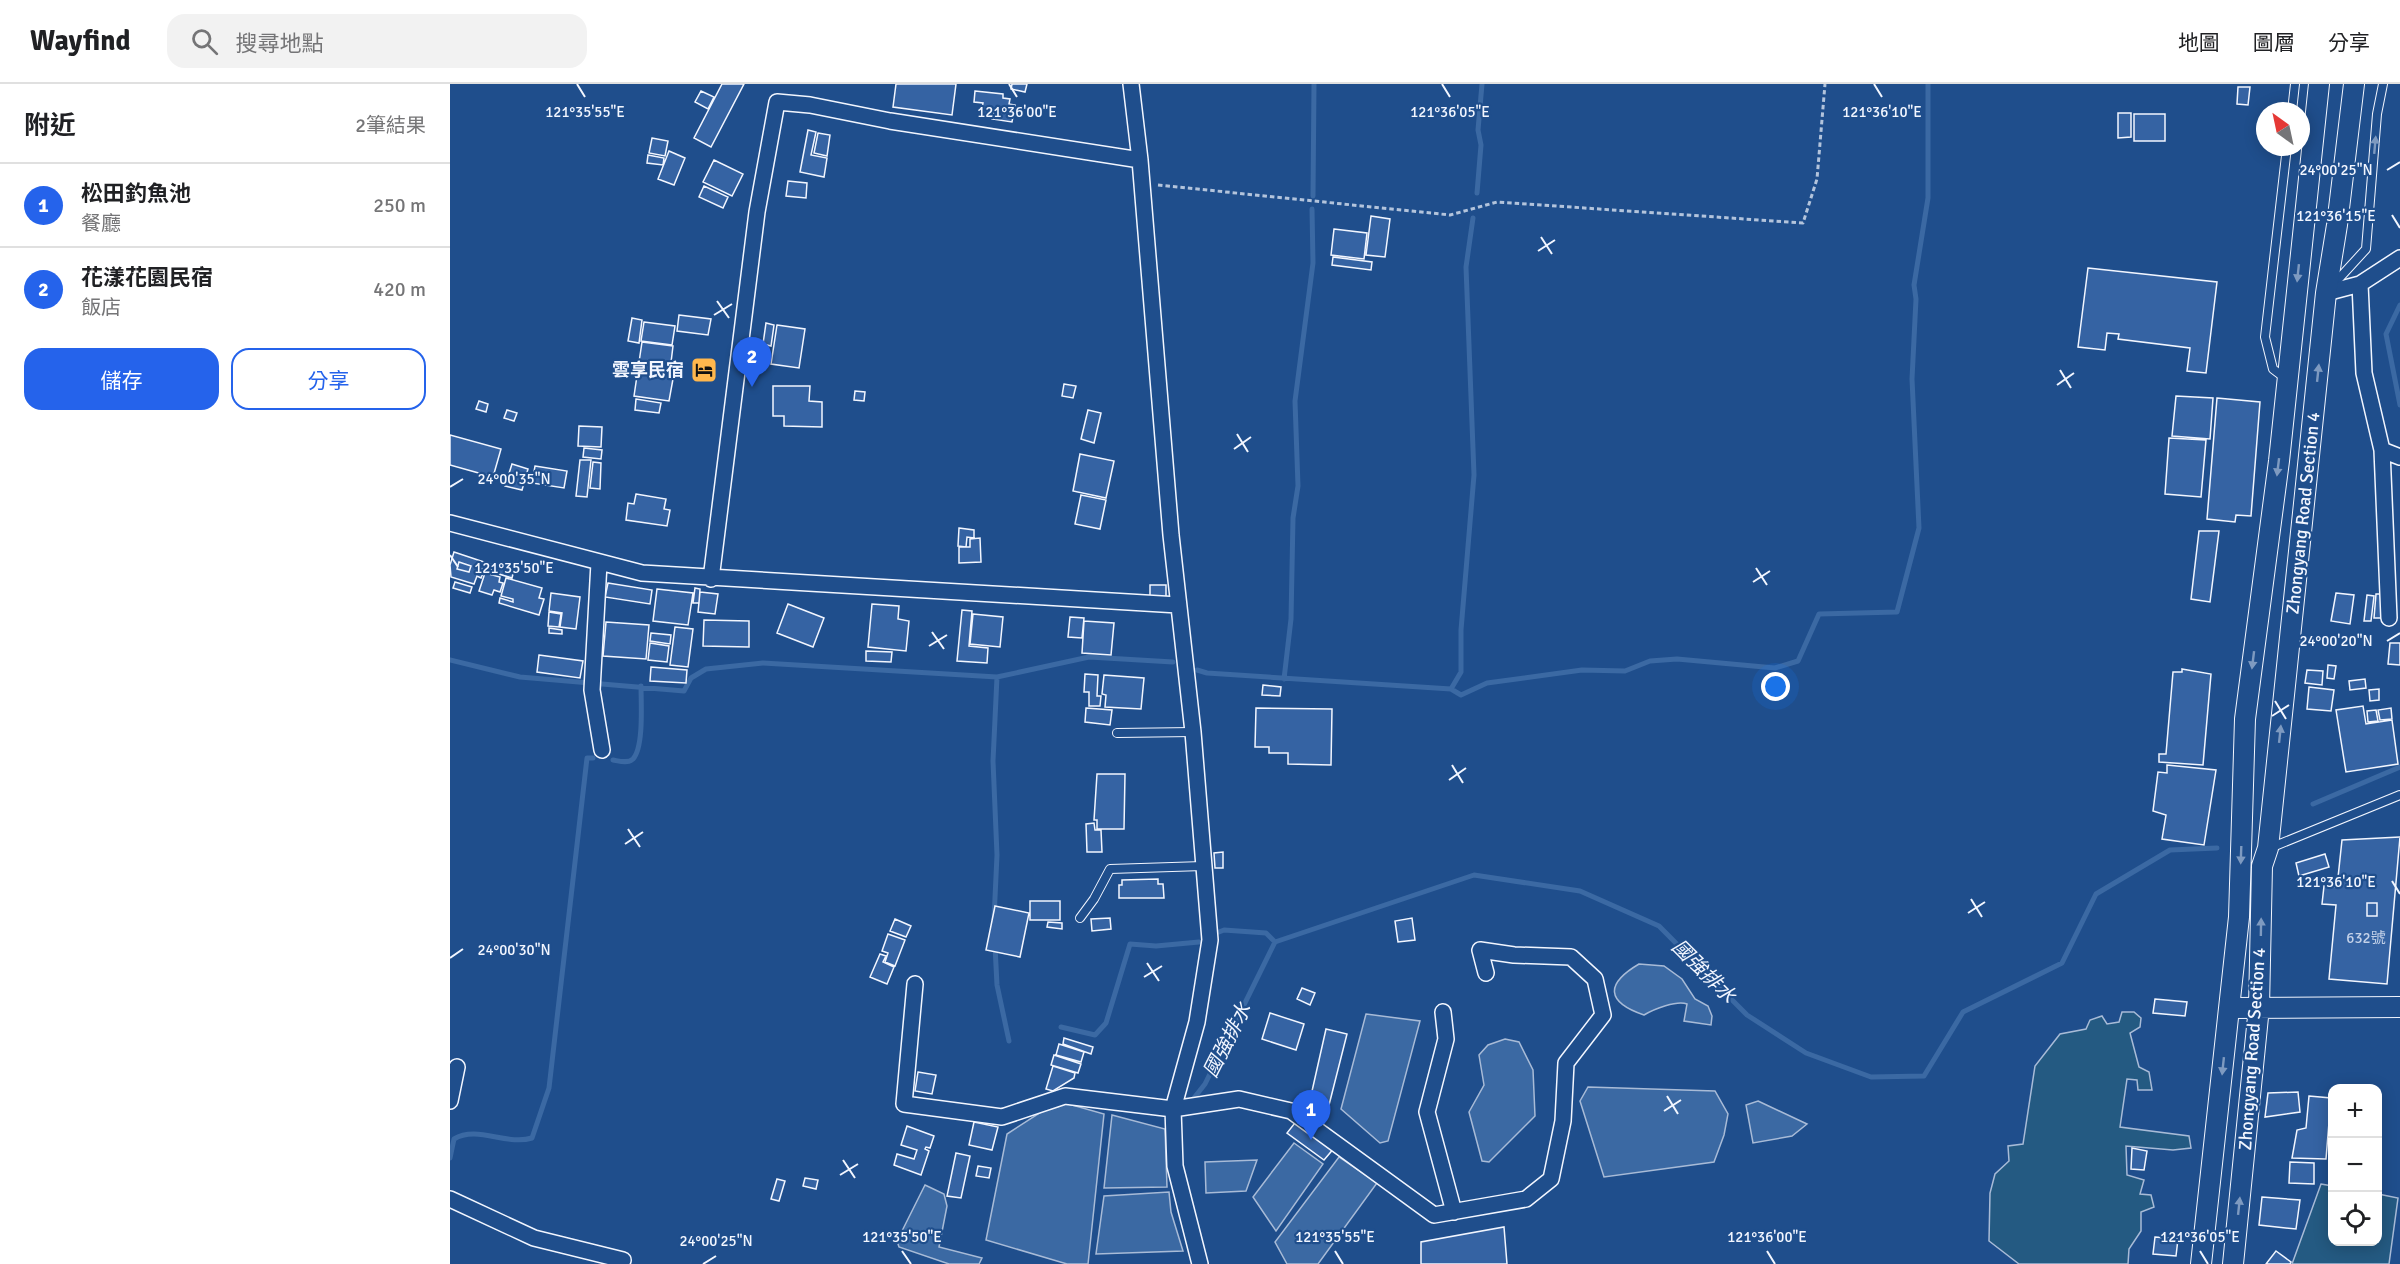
<!DOCTYPE html>
<html lang="zh-TW">
<head>
<meta charset="utf-8">
<style>
  :root { --surface:#fff; --page:#f2f2f2; --text:#202124; --muted:#757577; --line:#e0e0e0; --accent:#2563eb }
  body { margin:0; font-family:Signika,"Noto Sans TC",sans-serif; background:var(--page); color:var(--text) }
  .controls { position:absolute; right:18px; bottom:18px; display:grid; overflow:hidden; border-radius:12px; box-shadow:0 3px 15px #0003 }
  .controls button { width:54px; height:54px; display:grid; place-items:center; padding:0; border:0; border-bottom:2px solid var(--line); background:var(--surface); color:var(--text); font:30px sans-serif }
  .compass { position:absolute; left:1806px; top:18px; width:54px; height:54px; border-radius:50%; background:var(--surface); box-shadow:0 3px 15px #0003; rotate:327deg }
  .you { position:absolute; left:1326px; top:603px; width:21px; height:21px; margin:-15px; border:4px solid #fff; border-radius:50%; background:#1a73e8; box-shadow:0 0 0 9px #1a73e833 }
  .badge { display:grid; place-items:center; width:39px; height:39px; border-radius:50%; background:var(--accent); color:#fff; font-size:20px; font-weight:700 }
  .pin { position:absolute; translate:-50% -50px; filter:drop-shadow(0 2px 3px #0008) }
  .pin::after { content:''; position:absolute; top:32px; width:21px; height:18px; background:inherit; clip-path:polygon(0 0,100% 0,50% 100%) }
  .list { margin:0; padding:0; list-style:none }
  h2 { display:flex; justify-content:space-between; align-items:center; height:78px; margin:0; padding:0 24px; font-size:26px }
  h2 small { font-size:20px; font-weight:400; color:var(--muted) }
  .list li { display:grid; grid-template-columns:39px 1fr auto; gap:18px; align-items:center; box-sizing:border-box; height:84px; padding:0 24px; border-top:2px solid var(--line) }
  .list b { display:block; font-size:22px; white-space:nowrap }
  .list p { margin:0; font-size:20px; white-space:nowrap; color:var(--muted) }
  .list em { font-size:20px; font-style:normal; color:var(--muted) }
  .actions { display:flex; gap:12px; padding:18px 24px }
  .actions a { flex:1; padding:14px 0; border:2px solid var(--accent); border-radius:18px; text-align:center; font-size:21px; color:var(--accent) }
  .actions .main { background:var(--accent); color:#fff }
  .icon { flex:none; width:33px; height:33px; fill:none; stroke:currentColor; stroke-width:2; stroke-linecap:round; stroke-linejoin:round }
  .map { position:relative; flex:none; width:1950px; height:1180px; overflow:hidden }
  header { display:flex; align-items:center; gap:36px; box-sizing:border-box; height:84px; padding:0 30px; background:var(--surface); border-bottom:2px solid var(--line) }
  header strong { font-size:28px }
  nav { display:flex; gap:33px; margin-inline-start:auto; font-size:21px }
  .search { width:420px; height:54px; background:var(--page); display:flex; align-items:center; gap:15px; box-sizing:border-box; padding:0 21px; border-radius:18px; color:var(--muted); font-size:22px }
  main { display:flex }
  aside { flex:1; background:var(--surface) }
  .map>svg:first-child { display:block }
</style>
</head>
<body>
<header>
<strong>Wayfind</strong>
<div class="search"><svg class="icon" aria-label="search" viewBox="0 0 24 24"><circle cx="10" cy="10" r="6"/><path d="M15 15l6 6"/></svg>搜尋地點</div>
<nav><a>地圖</a><a>圖層</a><a>分享</a></nav>
</header>
<main>
<aside>
<h2>附近<small>2筆結果</small></h2>
<ul class="list">
<li><span class="badge">1</span><div><b>松田釣魚池</b><p>餐廳</p></div><em>250 m</em></li>
<li><span class="badge">2</span><div><b>花漾花園民宿</b><p>飯店</p></div><em>420 m</em></li>
</ul>
<div class="actions"><a class="main">儲存</a><a>分享</a></div>
</aside>
<div class="map">
<svg width="1950" height="1180" viewBox="0 0 1950 1180">
  <rect width="100%" height="100%" fill="#1f4e8c"/>
  <!-- green -->
  <path fill="#245a82" stroke="#a8bbd7" stroke-width="1.5" d="M1672 928H1684L1691 934 1690 943 1680 949 1689 983 1699 988 1702 1006H1688L1687 996 1677 995 1670 1043 1739 1052 1741 1064 1723 1066 1676 1062 1677 1091 1694 1096 1690 1110 1701 1111 1704 1123 1691 1128V1147L1679 1165 1678 1180H1569L1539 1157 1540 1109 1545 1090 1559 1077 1558 1062 1573 1060 1585 982 1610 950 1636 945 1640 936 1652 932 1657 940 1669 938Z
    M1871 1100 1882 1102V1158H1928V1110L1948 1114 1939 1180H1842Z"/>
  <!-- water -->
  <path fill="#3b69a3" stroke="#a8bbd7" stroke-width="1.5" d="M1189 880 1214 882 1232 895 1245 915 1258 922 1262 932 1261 941 1234 937 1237 920C1227 916 1204 925 1194 931 1156 918 1155 900 1189 880Z
    M916 930 970 937 938 1057 930 1059 891 1025Z
    M1055 955 1069 958 1083 986 1085 1032 1039 1078 1032 1077 1019 1028 1034 1001 1029 971 1038 961Z
    M1138 1003 1265 1007 1278 1030 1274 1051 1264 1078 1154 1093 1130 1017Z
    M608 1017 654 1030 638 1180H617L536 1156 557 1050Z
    M1308 1017 1357 1040 1342 1052 1303 1059 1296 1021Z
    M662 1031 715 1045 717 1103 654 1104Z
    M844 1059 873 1080 826 1147 803 1113Z
    M889 1073 927 1099 868 1180H837L825 1158Z
    M807 1076 796 1107 756 1109 755 1078Z
    M475 1101 494 1110 497 1122 489 1163 532 1174 529 1180H499L449 1163 447 1157Z
    M719 1108 721 1128 733 1167 646 1170 654 1112Z"/>
  <g fill="none" stroke-linecap="round" stroke-linejoin="round">
    <!-- stream -->
    <path stroke="#3b69a3" stroke-width="5" d="M1027 109 1031 61 1028 46 1032 0
      M863 112 864 0
      M1950 221 1936 250 1950 321
      M0 576 70 593 234 607 241 594 256 585 313 579 547 593
      M747 586 757 589 1001 605 1011 611 1037 599 1132 586 1175 587 1200 577 1227 575 1325 584 1348 577 1369 530 1447 528 1469 444 1462 295 1466 215 1464 201 1478 114V0
      M834 595 841 535 843 434 848 402 845 317 863 179 862 125
      M1001 605 1011 588V546L1024 391 1016 183 1023 134
      M163 676C169 677 178 680 183 675 194 663 191 619 191 602
      M1863 720 1950 683
      M544 835 547 771 543 677 547 593 639 573 723 578
      M769 848 774 846 816 849 825 858
      M545 862 547 901 559 957
      M611 943 645 951 656 939 680 860 706 862 749 858
      M740 1019 755 1000 825 858 1024 791 1130 807 1209 842 1297 931 1356 969 1421 993 1474 992 1513 928 1612 879 1646 810 1720 766 1767 764
      M0 1074 4 1055C27 1041 57 1062 82 1054L99 1004 137 674H143"/>
  </g>
  <!-- building -->
  <path fill="#3563a3" stroke="#f2f6ff" stroke-width="1.5" fill-rule="evenodd" d="M272 0H294L261 63 244 54Z
    M446 0H506L502 31 443 23Z
    M562 0H577L575 8 561 5Z
    M1788 3H1800L1798 21 1787 20Z
    M251 7 264 13 258 25 245 18Z
    M525 7 553 10V14L560 15 559 20 565 21 562 38 542 35 544 26 532 24 533 19 524 18Z
    M532 24 542 27 541 34 530 32Z
    M1668 29H1681V53L1668 54Z
    M1684 30H1715V57H1684Z
    M358 46 366 48 361 71 377 74 374 93 350 88Z
    M368 49 380 51 377 72 364 69Z
    M202 54 218 57 215 72 199 69Z
    M219 67 235 74 224 101 208 95Z
    M198 71 214 74 213 81 197 79Z
    M264 76 293 90 282 112 253 98Z
    M338 97 357 99 356 114 336 112Z
    M254 102 278 113 273 124 249 113Z
    M921 132 940 135 935 173 916 171Z
    M884 145 917 149 914 175 881 171Z
    M883 173 922 178 921 186 882 181Z
    M1638 184 1767 198 1756 289 1737 287 1740 264 1668 255 1669 250 1657 249 1655 266 1628 263Z
    M229 231 261 235 258 251 227 247Z
    M182 234 192 236 189 259 178 257Z
    M194 238 225 242 222 261 191 257Z
    M316 239 324 241 321 262 313 260Z
    M327 241 355 245 349 284 321 280Z
    M192 258 223 262 219 295H223L219 317 184 312Z
    M614 300 626 302 623 314 612 312Z
    M323 302H360L359 317 372 318V343L334 342V332H323Z
    M405 307 415 308 414 317 404 316Z
    M1726 312 1763 314 1760 355 1722 352Z
    M1767 314 1810 318 1801 432 1786 431 1785 438 1757 435Z
    M186 315 211 319 209 329 185 326Z
    M29 317 38 320 36 328 26 325Z
    M57 326 67 329 64 337 54 334Z
    M638 326 651 329 644 359 631 355Z
    M129 342 152 343 151 363 128 362Z
    M0 351 51 365 43 393 0 381Z
    M1719 354 1756 356 1751 413 1715 410Z
    M134 364 152 366 151 375 133 373Z
    M630 370 664 377 656 414 623 407Z
    M130 376H141L137 413 126 412Z
    M143 378 151 379 150 405 140 404Z
    M62 380 78 385 72 406 55 402Z
    M85 382 117 387 114 404 82 399Z
    M186 410 216 415 214 425 220 426 217 442 176 436 178 419 184 420Z
    M631 411 656 416 650 445 625 440Z
    M509 444 524 446V454L517 453 516 463 508 462Z
    M1749 447H1769L1760 518 1741 515Z
    M530 454 531 478 509 479V463H520V455Z
    M4 468 43 481 41 488 29 484 28 488 33 489 31 494 27 492 24 500 1 493 0 481ZM9 478 21 482 19 488 7 485Z
    M9 478 21 482 19 488 7 485Z
    M45 480 64 486 62 494 42 488Z
    M35 489 50 493 49 498 53 499 50 508 44 506 42 511 29 507Z
    M56 494 92 504 89 514 94 515 89 531 49 519 50 514 63 518V515L51 512Z
    M5 498 22 503 20 509 3 504Z
    M158 499 202 506 200 520 155 513Z
    M700 501H716V513H700Z
    M245 504 250 505 249 519H243Z
    M207 505 243 509 238 541 203 537Z
    M250 508 268 510 265 530 248 528Z
    M101 509 130 513 126 545 110 543 112 529 99 527Z
    M1886 509 1904 511 1900 540 1881 537Z
    M1926 510H1934L1932 534H1924Z
    M1917 511 1924 512 1921 537H1914Z
    M338 520 374 534 363 563 327 549Z
    M422 520 449 522 448 535 459 537 456 567 418 563Z
    M512 526 522 527 519 562 538 564 537 579 507 577Z
    M99 528 111 530 109 543 98 542Z
    M523 530 553 533 550 563 520 560Z
    M620 533 634 534 632 554 618 553Z
    M254 536 299 537V563L253 562Z
    M634 537 664 539 661 571 632 569Z
    M156 538 199 541 196 575 153 572Z
    M225 543 243 545 238 583 220 581Z
    M99 544 112 546V550L99 549Z
    M201 549 221 551 220 560 200 557Z
    M200 559 219 562 217 578 198 576Z
    M1940 559H1950V581L1938 580Z
    M416 567 442 568 441 578 416 577Z
    M89 571 133 577 130 594 87 588Z
    M1878 581 1886 582 1884 595 1877 594Z
    M201 583 237 586 236 599 200 597Z
    M1732 585 1761 590 1753 681 1709 678V670H1716L1723 588H1732Z
    M1857 586 1873 587 1872 601 1855 599Z
    M635 590 648 591 647 612H651L650 622H639V608H634Z
    M654 591 694 594 691 625 655 623 656 611 652 610Z
    M1915 595 1916 604 1900 606 1899 597Z
    M813 601 831 603 830 612 812 611Z
    M1859 603 1884 606 1881 627 1857 625Z
    M1929 605V616L1920 617 1919 606Z
    M1913 622 1916 640 1942 636 1948 680 1896 688 1886 626Z
    M636 624 662 626 660 641 635 638Z
    M806 624 882 625 881 681 838 680V669H819V663H805Z
    M1941 624 1942 635 1930 636 1928 626Z
    M1926 626 1928 637 1918 638 1917 627Z
    M1717 681 1766 686 1754 761 1712 755 1716 731 1703 727 1708 688 1717 689Z
    M647 690H675L674 745H647V736H644Z
    M644 739 645 746H651L652 768H637L636 740Z
    M1950 753 1937 900 1879 895 1886 821 1872 820 1874 802 1887 803 1892 756ZM1917 819H1927V832H1917Z
    M773 768V784H765L764 769Z
    M1875 770 1879 783 1849 792 1846 779Z
    M708 795V800H713L714 814H669V801H672V796Z
    M580 817H610V836H580Z
    M1917 819H1927V832H1917Z
    M545 822 579 829 570 873 536 866Z
    M660 834 661 845 642 847 641 835Z
    M962 834 965 856 948 858 945 837Z
    M445 835 461 842 456 853 440 847Z
    M598 838 612 839V845L597 843Z
    M438 850 455 856 445 882 435 878 438 869 432 867Z
    M430 870 436 872 433 878 444 883 437 900 420 893Z
    M852 904 865 909 860 921 847 915Z
    M1705 915 1737 918 1735 932 1703 929Z
    M820 929 854 940 846 966 812 955Z
    M876 945 897 950 879 1021 860 1016Z
    M614 954 643 963 641 970 613 960Z
    M609 960 634 968 631 978 606 971Z
    M604 971 631 980 628 989 601 981Z
    M603 982 625 989 624 994 603 1007 596 1005Z
    M468 988 486 991 482 1010 465 1007Z
    M1848 1008 1850 1028 1815 1033 1818 1009Z
    M1859 1012 1881 1014 1876 1075 1842 1074 1847 1046 1856 1044Z
    M848 1035 885 1063 874 1076 837 1049Z
    M524 1038 548 1043 542 1066 519 1061Z
    M457 1042 484 1052 480 1064 476 1063 475 1065 479 1067 471 1091 444 1081 447 1070 464 1075 467 1066 451 1061Z
    M1682 1064 1697 1067 1694 1086 1681 1085Z
    M506 1069 520 1072 511 1114 497 1112Z
    M1840 1078 1864 1079V1100L1839 1099Z
    M528 1082 541 1084 539 1094 526 1092Z
    M355 1094 368 1096 366 1105 353 1102Z
    M327 1095 335 1097 329 1117 321 1115Z
    M1812 1113 1850 1116 1846 1145 1809 1141Z
    M1054 1143 1057 1180H971V1158Z
    M1705 1153 1728 1155 1726 1172 1703 1170Z
    M1826 1167 1841 1178 1840 1180H1816Z"/>
  <g fill="none" stroke-linecap="round" stroke-linejoin="round">
    <defs>
      <path id="service" d="M1842 27 1845 0
        M1883 201 1916 165 1927 30 1933 0
        M1835 294 1823 285 1815 253 1837 63
        M667 649 743 648
        M1820 764 1950 711
        M630 834 644 815 660 785 753 782"/>
      <path id="minor" d="M681 0 690 76 721 451 743 648 760 856 747 938 723 1025 725 1082 750 1180
        M1910 200 1914 289 1932 366 1939 534
        M1876 209 1910 200 1950 174
        M1932 366 1950 373
        M0 439 192 489 728 521
        M149 479 142 606 152 666
        M261 495 307 128 327 18 360 21 440 37 690 76
        M465 900 454 1020 552 1033 615 1012 723 1025 789 1015 841 1027 984 1131 1076 1115 1101 1095 1113 1037 1116 979 1153 931 1145 895 1121 873 1064 871 1030 866 1036 889
        M993 928 996 955 977 1028 1004 1128
        M0 1017 7 983
        M0 1115 84 1154 173 1176"/>
      <path id="tertiary" d="M1780 924 1950 923
        M1751 1180 1789 833 1795 635 1829 377 1869 0
        M1783 1180 1809 923 1812 782 1818 764 1876 209 1887 141 1904 0"/>
    </defs>
    <!-- service casing -->
    <use href="#service" stroke="#f2f6ff" stroke-width="10"/>
    <!-- minor casing -->
    <use href="#minor" stroke="#f2f6ff" stroke-width="18"/>
    <!-- tertiary casing -->
    <use href="#tertiary" stroke="#f2f6ff" stroke-width="22"/>
    <!-- path -->
    <path stroke="#b3c4dc" stroke-width="3" stroke-dasharray="4.5 3" stroke-linecap="butt" d="M708 101 1000 131 1047 118 1353 139 1367 95 1375 0"/>
    <!-- service -->
    <use href="#service" stroke="#1f4e8c" stroke-width="8"/>
    <!-- minor -->
    <use href="#minor" stroke="#1f4e8c" stroke-width="15"/>
    <!-- tertiary -->
    <use href="#tertiary" stroke="#1f4e8c" stroke-width="20"/>
  </g>
  <!-- one-way arrows -->
  <defs><path id="oneway-solid" d="M-6-.8H1V-3.2L6.5 0L1 3.2V.8H-6Z" transform="scale(1.5)"/></defs>
  <g fill="#7e9ac0">
    <use href="#oneway-solid" transform="translate(1925 61) rotate(-85)"/>
    <use href="#oneway-solid" transform="translate(1848 189) rotate(96)"/>
    <use href="#oneway-solid" transform="translate(1868 289) rotate(-84)"/>
    <use href="#oneway-solid" transform="translate(1828 383) rotate(97)"/>
    <use href="#oneway-solid" transform="translate(1803 576) rotate(97)"/>
    <use href="#oneway-solid" transform="translate(1830 650) rotate(-84)"/>
    <use href="#oneway-solid" transform="translate(1791 771) rotate(92)"/>
    <use href="#oneway-solid" transform="translate(1811 843) rotate(-89)"/>
    <use href="#oneway-solid" transform="translate(1773 982) rotate(96)"/>
    <use href="#oneway-solid" transform="translate(1789 1122) rotate(-84)"/>
  </g>
  <!-- ticks -->
  <path fill="none" stroke="#f2f6ff" stroke-width="2" d="M127 0 135 13M559 0 567 13M992 0 1000 13M1424 0 1432 13M1937 86 1950 78M1942 131 1950 144M1091 153 1102 170M1088 167 1105 156M267 217 279 234M264 231 282 220M1610 286 1621 304M1607 301 1624 289M787 350 798 368M784 365 801 353M0 403 13 395M0 471 8 483M1306 484 1317 501M1303 498 1320 487M482 548 494 565M1937 557 1950 549M479 562 497 551M1825 617 1836 635M1822 632 1839 621M1002 681 1013 699M999 696 1016 684M178 745 190 763M175 760 193 748M1942 797 1950 810M1521 815 1532 833M1518 829 1535 818M0 874 13 865M697 879 709 897M694 893 712 882M1217 1012 1228 1030M1214 1027 1231 1016M393 1076 405 1094M390 1091 408 1080M452 1167 461 1180M885 1167 893 1180M1317 1167 1325 1180M1750 1167 1758 1180M253 1180 266 1172"/>
  <!-- icons -->
  <defs>
    <symbol id="hotel-square" viewBox="-11 -11 22 22"><rect x="-9" y="-9" width="18" height="18" rx="4" fill="#ffb74d" stroke="#1f4e8c"/><path d="M-6-4.5h1.5V1H6V5H4.5V3h-9V5H-6ZM-4 0a1.8 1.8 0 1 1 3.6 0ZM.5 0V-2.5h3Q6-2.5 6 0Z" fill="#111"/></symbol>
  </defs>
  <g fill-rule="evenodd">
    <use href="#hotel-square" x="239" y="271" width="30" height="30"/>
  </g>
  <g text-anchor="middle" stroke-width="4.5" stroke-linejoin="round" paint-order="stroke">
    <!-- number labels -->
    <g font-size="15" fill="#c3d1e8">
      <text x="1916" y="859">632號</text>
    </g>
    <!-- poi labels -->
    <g font-size="18" font-weight="bold" fill="#f2f6ff" stroke="#1f4e8c" text-anchor="end">
      <text x="234" y="292">雲享民宿</text>
    </g>
    <!-- street labels -->
    <g font-size="18" fill="#f2f6ff" stroke="#1f4e8c">
      <text transform="translate(1853 429) rotate(-84)" y="6">Zhongyang Road Section 4</text>
      <text transform="translate(1802 965) rotate(-86)" y="6">Zhongyang Road Section 4</text>
    </g>
    <!-- water labels -->
    <g font-size="20" font-style="italic" fill="#f2f6ff" stroke="#1f4e8c">
      <text transform="translate(1254 887) rotate(45)" y="7">國強排水</text>
      <text transform="translate(777 956) rotate(-63)" y="7">國強排水</text>
    </g>
  </g>
  <g font-size="15" text-anchor="middle" fill="#f2f6ff" stroke="#1f4e8c" stroke-width="4.5" stroke-linejoin="round" paint-order="stroke">
    <text x="135" y="33">121°35'55"E</text>
    <text x="567" y="33">121°36'00"E</text>
    <text x="1000" y="33">121°36'05"E</text>
    <text x="1432" y="33">121°36'10"E</text>
    <text x="1886" y="91">24°00'25"N</text>
    <text x="1886" y="137">121°36'15"E</text>
    <text x="64" y="400">24°00'35"N</text>
    <text x="64" y="489">121°35'50"E</text>
    <text x="1886" y="562">24°00'20"N</text>
    <text x="1886" y="803">121°36'10"E</text>
    <text x="64" y="871">24°00'30"N</text>
    <text x="452" y="1158">121°35'50"E</text>
    <text x="885" y="1158">121°35'55"E</text>
    <text x="1317" y="1158">121°36'00"E</text>
    <text x="1750" y="1158">121°36'05"E</text>
    <text x="266" y="1162">24°00'25"N</text>
  </g>
</svg>
<div class="controls">
<button>+</button>
<button>−</button>
<button><svg class="icon" aria-label="locate" viewBox="0 0 24 24"><circle cx="12" cy="12" r="6"/><path d="M12 2v4M12 18v4M2 12h4M18 12h4"/></svg></button>
</div>
<svg class="compass" viewBox="-18 -18 36 36"><path d="M0-13l5 13h-10z" fill="#e53935"/><path d="M0 13l5-13h-10z" fill="#757577"/></svg>
<div class="you"></div>
<div class="pin badge" style="left:861px;top:1056px">1</div>
<div class="pin badge" style="left:302px;top:303px">2</div>
</div>
</main>
</body>
</html>
